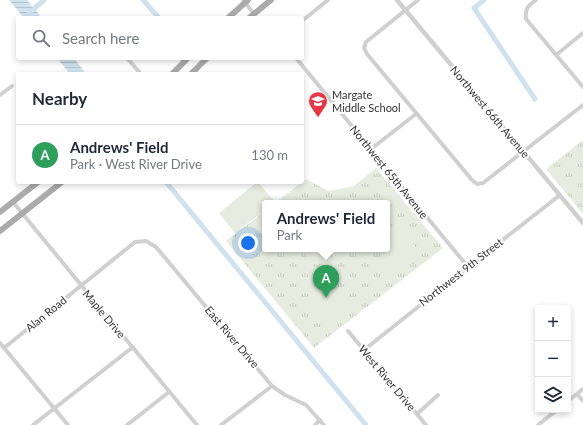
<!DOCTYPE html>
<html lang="en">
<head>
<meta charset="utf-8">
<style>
  :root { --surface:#fff; --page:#f6f6f7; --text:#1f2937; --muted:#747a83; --line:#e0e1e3; --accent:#e63946 }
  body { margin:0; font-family:Lato,sans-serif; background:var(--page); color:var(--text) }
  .controls { position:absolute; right:12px; bottom:12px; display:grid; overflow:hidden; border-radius:4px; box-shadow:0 2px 6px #0003 }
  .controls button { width:36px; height:36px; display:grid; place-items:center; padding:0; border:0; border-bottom:1px solid var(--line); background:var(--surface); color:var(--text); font:20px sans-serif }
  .you { position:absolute; left:248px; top:243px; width:14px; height:14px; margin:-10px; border:3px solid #fff; border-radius:50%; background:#1a73e8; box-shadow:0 0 0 6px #1a73e833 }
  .badge { display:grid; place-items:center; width:26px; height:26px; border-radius:50%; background:var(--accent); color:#fff; font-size:13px; font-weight:700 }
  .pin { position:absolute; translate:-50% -33px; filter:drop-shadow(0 1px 2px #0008) }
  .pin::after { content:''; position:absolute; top:21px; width:14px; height:12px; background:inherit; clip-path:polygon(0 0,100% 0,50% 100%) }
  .popup { position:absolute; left:262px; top:200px; width:128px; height:52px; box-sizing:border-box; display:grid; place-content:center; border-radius:4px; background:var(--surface); filter:drop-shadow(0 1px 3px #0005); font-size:13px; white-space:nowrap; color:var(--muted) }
  .popup b { font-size:15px; color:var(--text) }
  .popup::after { content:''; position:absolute; left:50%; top:100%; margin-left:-8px; border:8px solid transparent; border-top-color:var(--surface) }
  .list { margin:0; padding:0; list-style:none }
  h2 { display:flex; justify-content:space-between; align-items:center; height:52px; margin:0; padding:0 16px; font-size:17px }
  h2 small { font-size:13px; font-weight:400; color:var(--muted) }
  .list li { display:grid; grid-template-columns:26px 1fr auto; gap:12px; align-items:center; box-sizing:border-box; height:60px; padding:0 16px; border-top:1px solid var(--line) }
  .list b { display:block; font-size:15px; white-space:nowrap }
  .list p { margin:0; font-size:13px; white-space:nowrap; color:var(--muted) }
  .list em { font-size:13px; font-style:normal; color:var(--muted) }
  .icon { flex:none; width:22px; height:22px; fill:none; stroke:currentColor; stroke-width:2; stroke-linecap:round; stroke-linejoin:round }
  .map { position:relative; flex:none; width:583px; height:425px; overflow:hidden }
  .search { position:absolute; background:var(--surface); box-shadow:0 2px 6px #0003; left:16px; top:16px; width:288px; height:44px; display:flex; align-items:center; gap:10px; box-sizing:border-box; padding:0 14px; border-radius:4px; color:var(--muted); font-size:15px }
  .panel { position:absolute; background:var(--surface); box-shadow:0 2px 6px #0003; left:16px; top:72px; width:288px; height:112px; border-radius:4px }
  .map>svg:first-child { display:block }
</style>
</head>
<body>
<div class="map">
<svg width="583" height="425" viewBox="0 0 583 425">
  <defs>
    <pattern id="park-tufts" width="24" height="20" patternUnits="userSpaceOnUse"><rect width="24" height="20" fill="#e6ecdf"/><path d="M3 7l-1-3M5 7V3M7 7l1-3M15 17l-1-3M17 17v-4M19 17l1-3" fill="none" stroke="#c6cbc0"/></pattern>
    <pattern id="water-rules" width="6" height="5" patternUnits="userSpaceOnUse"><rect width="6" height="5" fill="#cfe2ee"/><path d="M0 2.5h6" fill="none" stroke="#b2c2cd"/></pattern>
  </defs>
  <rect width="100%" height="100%" fill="#fff"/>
  <!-- park -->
  <path fill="url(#park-tufts)" d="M583 140V214L546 169Z
    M376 168 443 248 314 348 226 241 265 211V249H387V203H275L306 179 329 191 354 186Z"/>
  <!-- pitch -->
  <path fill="#e6ecdf" d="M257 182H258L275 202 274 203H265V210L235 233 219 213Z
    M397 231H402L420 252V257L399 274C387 271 378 262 380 249H387V236Z
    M302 249H330L325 259 317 265 310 260Z
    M332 291C342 295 347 302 346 313L329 327 324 326 310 308C313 296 320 292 332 291Z"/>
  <!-- water -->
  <path fill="url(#water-rules)" d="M9 0H27L42 18H24Z
    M57 58H74L86 74H70Z"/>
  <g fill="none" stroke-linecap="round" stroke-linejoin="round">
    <!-- canal -->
    <path stroke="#cfe2ee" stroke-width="5" d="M143 0 159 18
      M484 0 474 8 535 99
      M29 13 44 0
      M166 182 366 425"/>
    <!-- minor -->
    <path stroke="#d0d0d0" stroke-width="4" d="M243 0 254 14
      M418 0 366 42 364 48 367 54 472 180 477 184 483 183 583 105
      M536 0C528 6 525 8 526 19L583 87
      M302 21 328 0
      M556 55 583 33
      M127 58 141 74
      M296 58 468 267
      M0 95 12 86
      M371 149 416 114
      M13 202 81 285 197 425
      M348 331 426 425
      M0 343 68 425
      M4 348 135 242 146 241 156 247 272 386 285 395 306 405 324 425
      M364 350 468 267 560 195
      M577 394 583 401
      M568 401 583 389
      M417 414 438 395
      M33 425 133 347
      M127 425 169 392
      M221 425 272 386
      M315 425 320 420
      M538 425 557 410"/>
    <!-- tertiary -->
    <path stroke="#d0d0d0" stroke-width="4.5" d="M397 0 583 223"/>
    <!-- primary -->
    <path stroke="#ababab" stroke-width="6" d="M228 18 248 0
      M249 18 271 0
      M172 74 188 58
      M191 74 207 58
      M0 212 38 182
      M0 231 62 182"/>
  </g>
  <!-- icons -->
  <defs>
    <symbol id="school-pin" viewBox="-11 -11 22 30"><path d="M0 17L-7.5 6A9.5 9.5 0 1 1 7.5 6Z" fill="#e63946" stroke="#fff"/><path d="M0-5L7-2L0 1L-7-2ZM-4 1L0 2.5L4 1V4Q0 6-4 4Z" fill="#fff"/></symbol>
  </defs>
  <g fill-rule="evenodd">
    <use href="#school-pin" x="307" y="90" width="22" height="30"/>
  </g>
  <g text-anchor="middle" stroke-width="4" stroke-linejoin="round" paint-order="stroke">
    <!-- poi labels -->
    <g font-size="11" fill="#333" stroke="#fff" text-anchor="start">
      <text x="332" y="99">Margate<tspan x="332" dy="13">Middle School</tspan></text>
    </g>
    <!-- street labels -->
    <g font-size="11" fill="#333" stroke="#fff">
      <text transform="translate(490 112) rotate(50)" y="4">Northwest 66th Avenue</text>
      <text transform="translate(389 172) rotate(51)" y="4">Northwest 65th Avenue</text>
      <text transform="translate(461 272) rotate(-38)" y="4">Northwest 9th Street</text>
      <text transform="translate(46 314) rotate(-39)" y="4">Alan Road</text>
      <text transform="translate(104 314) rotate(50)" y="4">Maple Drive</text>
      <text transform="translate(232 337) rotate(50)" y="4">East River Drive</text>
      <text transform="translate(387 378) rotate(50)" y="4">West River Drive</text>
    </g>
  </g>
</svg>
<div class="controls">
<button>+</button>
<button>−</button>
<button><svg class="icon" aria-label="layers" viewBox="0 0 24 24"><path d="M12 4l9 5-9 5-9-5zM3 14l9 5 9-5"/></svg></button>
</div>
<div class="you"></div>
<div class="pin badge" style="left:326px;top:298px;background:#2e9e5b">A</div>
<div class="popup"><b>Andrews' Field</b>Park</div>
<div class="search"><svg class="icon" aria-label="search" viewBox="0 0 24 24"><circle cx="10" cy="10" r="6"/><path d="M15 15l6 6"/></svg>Search here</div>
<section class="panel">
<h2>Nearby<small></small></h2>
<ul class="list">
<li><span class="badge" style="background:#2e9e5b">A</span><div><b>Andrews' Field</b><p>Park · West River Drive</p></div><em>130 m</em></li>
</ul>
</section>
</div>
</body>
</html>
